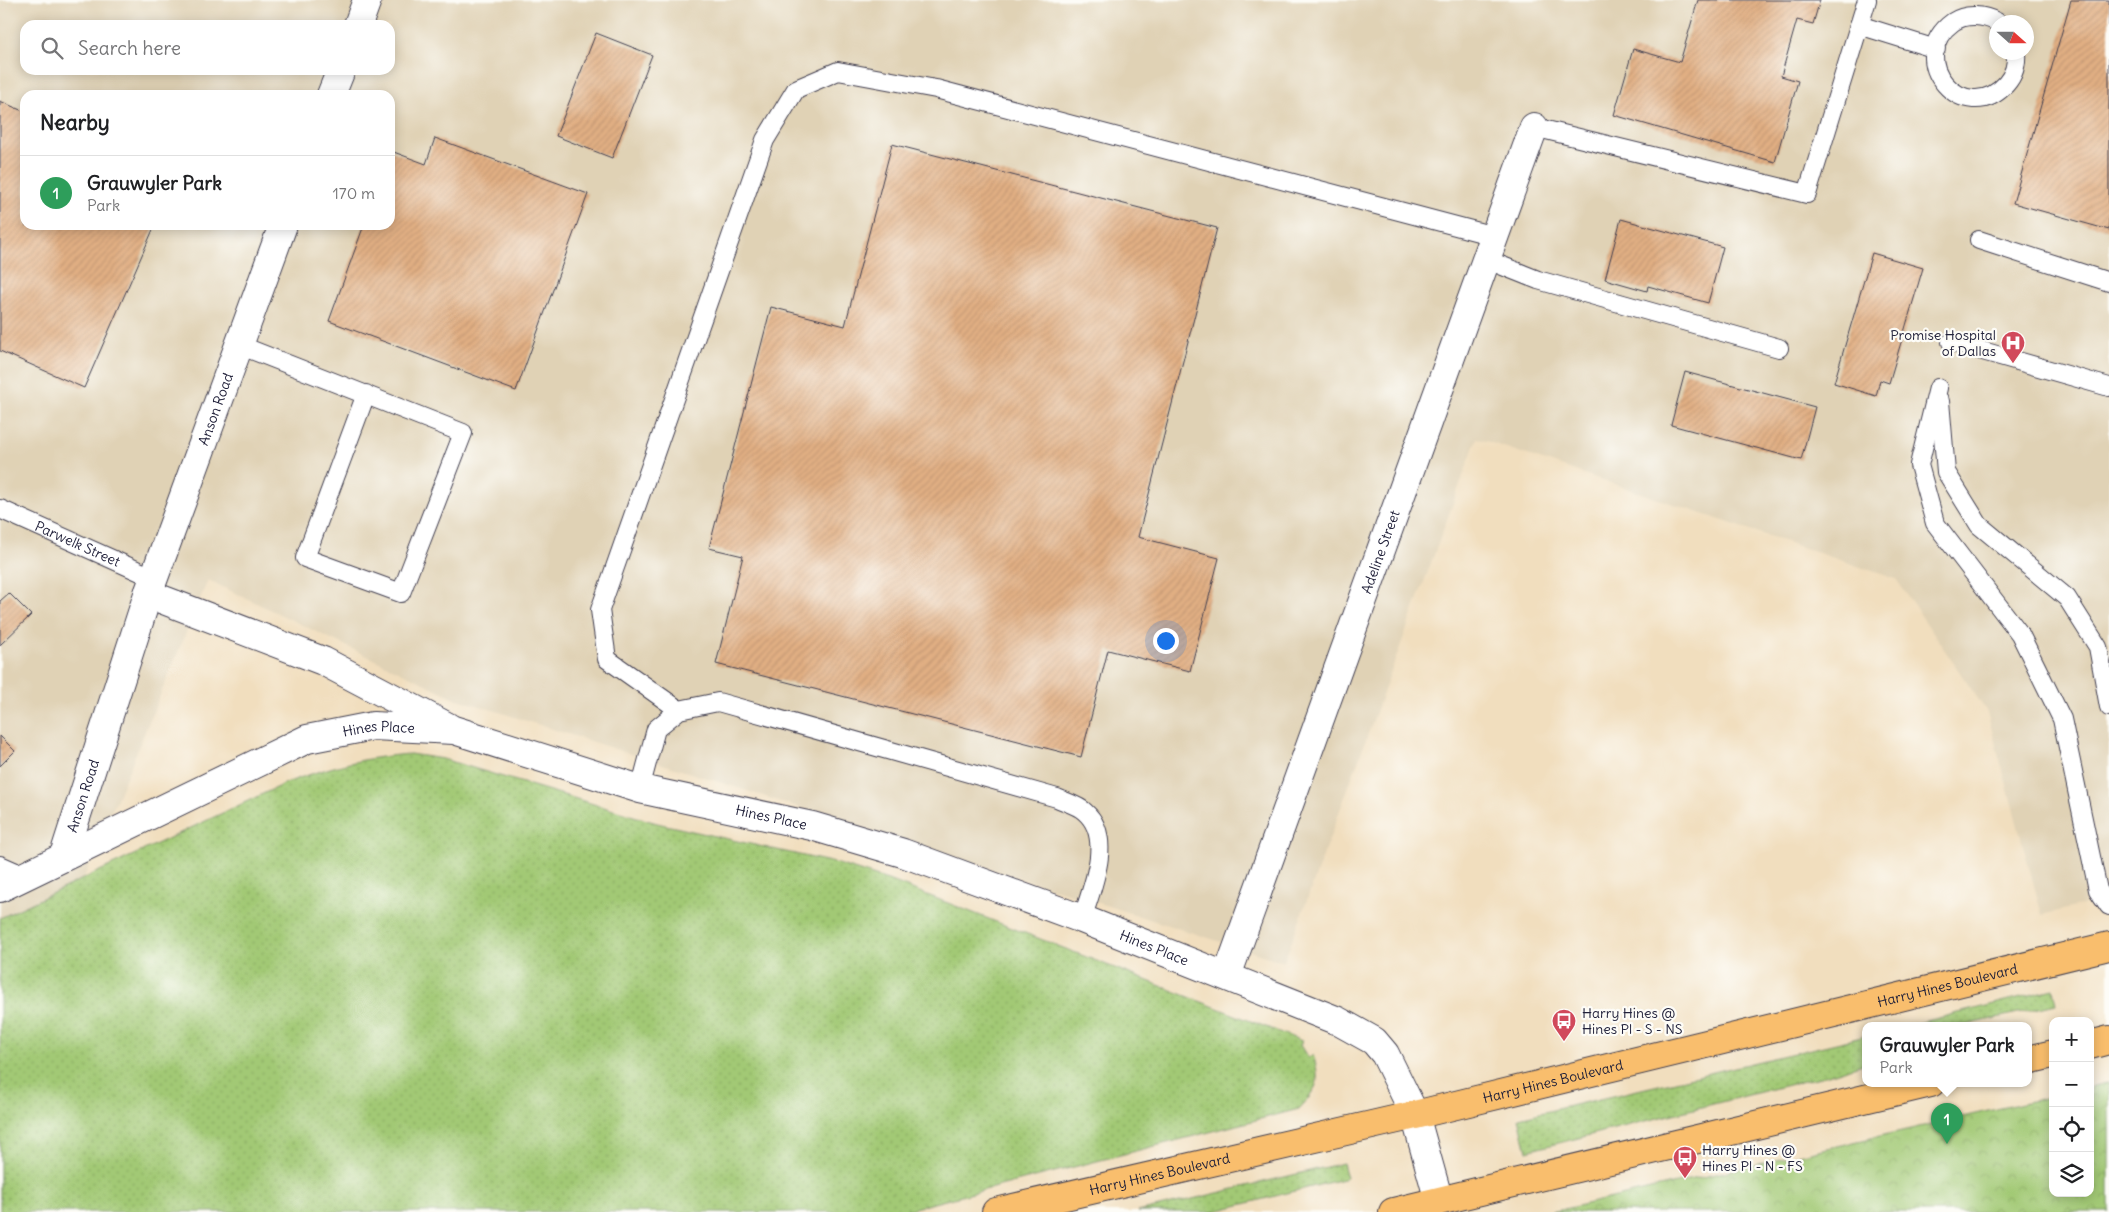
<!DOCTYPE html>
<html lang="en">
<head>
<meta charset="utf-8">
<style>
  :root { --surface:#fff; --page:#f6f6f6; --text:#202124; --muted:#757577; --line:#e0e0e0; --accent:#7c3aed }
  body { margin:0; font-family:Delius,sans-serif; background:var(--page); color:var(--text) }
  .controls { position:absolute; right:15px; bottom:15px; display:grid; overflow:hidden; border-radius:10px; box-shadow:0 2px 12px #0003 }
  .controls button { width:45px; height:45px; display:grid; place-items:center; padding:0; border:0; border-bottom:1px solid var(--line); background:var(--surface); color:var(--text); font:25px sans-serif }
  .compass { position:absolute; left:1989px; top:15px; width:45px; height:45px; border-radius:50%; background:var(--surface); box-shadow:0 2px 12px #0003; rotate:111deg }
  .you { position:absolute; left:1165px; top:640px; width:18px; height:18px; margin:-12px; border:4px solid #fff; border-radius:50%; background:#1a73e8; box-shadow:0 0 0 8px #1a73e833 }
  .badge { display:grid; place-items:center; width:32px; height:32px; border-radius:50%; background:var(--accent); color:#fff; font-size:16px; font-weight:700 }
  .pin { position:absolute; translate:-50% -41px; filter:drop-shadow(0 1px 2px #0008) }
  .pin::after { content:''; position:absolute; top:26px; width:18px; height:15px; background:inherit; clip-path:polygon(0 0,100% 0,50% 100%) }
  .popup { position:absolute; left:1862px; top:1022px; width:170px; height:65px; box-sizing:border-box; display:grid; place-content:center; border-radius:10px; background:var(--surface); filter:drop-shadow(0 1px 4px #0005); font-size:16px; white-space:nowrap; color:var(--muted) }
  .popup b { font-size:19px; color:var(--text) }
  .popup::after { content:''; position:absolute; left:50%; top:100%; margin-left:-10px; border:10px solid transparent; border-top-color:var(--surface) }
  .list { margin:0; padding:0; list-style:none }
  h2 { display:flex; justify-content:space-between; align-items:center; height:65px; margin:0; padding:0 20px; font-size:21px }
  h2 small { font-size:16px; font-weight:400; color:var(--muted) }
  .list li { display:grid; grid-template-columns:32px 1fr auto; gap:15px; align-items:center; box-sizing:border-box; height:75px; padding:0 20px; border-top:1px solid var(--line) }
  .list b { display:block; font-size:19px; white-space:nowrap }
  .list p { margin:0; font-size:16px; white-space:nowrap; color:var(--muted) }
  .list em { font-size:16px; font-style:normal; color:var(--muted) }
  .icon { flex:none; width:28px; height:28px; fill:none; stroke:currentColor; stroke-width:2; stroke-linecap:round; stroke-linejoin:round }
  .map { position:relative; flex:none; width:2109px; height:1212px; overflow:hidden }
  .search { position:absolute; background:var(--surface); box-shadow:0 2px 12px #0003; left:20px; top:20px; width:375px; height:55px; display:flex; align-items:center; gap:12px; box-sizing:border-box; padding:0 18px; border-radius:15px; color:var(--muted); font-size:19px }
  .panel { position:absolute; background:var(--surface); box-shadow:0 2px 12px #0003; left:20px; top:90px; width:375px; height:140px; border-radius:15px }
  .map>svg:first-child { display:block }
</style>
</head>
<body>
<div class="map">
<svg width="2109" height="1212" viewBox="0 0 2109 1212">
  <defs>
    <pattern id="grass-dots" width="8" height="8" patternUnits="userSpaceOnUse" patternTransform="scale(1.25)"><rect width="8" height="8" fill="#a2c974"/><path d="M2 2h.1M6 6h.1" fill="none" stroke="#8bac65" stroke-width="1.8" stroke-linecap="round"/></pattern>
    <pattern id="park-crowns" width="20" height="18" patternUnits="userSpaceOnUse" patternTransform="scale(1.25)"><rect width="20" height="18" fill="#a2c974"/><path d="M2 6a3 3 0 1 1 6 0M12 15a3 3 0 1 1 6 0" fill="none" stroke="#8bac65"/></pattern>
    <pattern id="building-hatch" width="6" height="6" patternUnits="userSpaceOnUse" patternTransform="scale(1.25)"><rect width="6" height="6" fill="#e1af83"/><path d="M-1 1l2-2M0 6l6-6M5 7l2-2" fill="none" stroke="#c19672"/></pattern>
  </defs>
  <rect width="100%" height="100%" fill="#fdfcf7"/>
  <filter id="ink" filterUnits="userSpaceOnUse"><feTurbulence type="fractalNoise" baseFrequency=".02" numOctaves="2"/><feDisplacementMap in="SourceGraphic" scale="10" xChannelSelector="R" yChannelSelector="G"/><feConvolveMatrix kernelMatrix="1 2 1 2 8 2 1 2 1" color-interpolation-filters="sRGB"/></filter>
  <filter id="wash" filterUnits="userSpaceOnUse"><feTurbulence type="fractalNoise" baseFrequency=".0096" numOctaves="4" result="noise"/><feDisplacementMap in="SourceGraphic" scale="20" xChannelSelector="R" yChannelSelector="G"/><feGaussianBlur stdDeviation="1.12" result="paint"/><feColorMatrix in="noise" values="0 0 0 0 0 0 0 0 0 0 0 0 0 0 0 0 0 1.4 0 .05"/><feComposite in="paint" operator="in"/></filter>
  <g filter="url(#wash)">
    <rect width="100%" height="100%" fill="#f1debe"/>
    <!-- built -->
    <path fill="#e0d2b5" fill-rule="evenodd" d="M0 0H2109V899L2042 915 1987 712 1896 579 1477 438 1284 962 455 698 208 580 84 878 0 918ZM1996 22H2026V52H1996ZM25 25H390V70H25ZM25 95H390V225H25Z"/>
    <!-- grass -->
    <path fill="url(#grass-dots)" stroke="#627658" d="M410 754 443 759 657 823 835 863 894 882 1302 1041 1300 1045 1308 1058 1313 1054C1321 1081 1318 1089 1299 1109L899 1212H0V918L286 783C328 767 365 757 410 754Z
      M2053 989 2056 1004 1967 1025H1911Z
      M1866 1036V1063L1828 1075 1527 1151 1519 1118Z
      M1343 1163 1347 1178 1212 1212H1138Z"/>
    <!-- park -->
    <path fill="url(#park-crowns)" stroke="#627658" d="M2109 1082V1212H1551L2053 1096V1193H2090V1087Z"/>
    <g id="blocks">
      <!-- building -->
      <path fill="url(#building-hatch)" d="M1698 0H1820L1813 24 1797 20 1781 76 1798 81 1775 162 1614 115 1633 49 1680 62Z
        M2071 0H2109V230L2013 203Z
        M596 33 652 55 612 158 556 136Z
        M0 101 25 112V225H155L84 388 0 351Z
        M435 138 588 194 516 391 329 321 364 225H390L391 151 426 164Z
        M892 144 1217 228 1138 537 1219 558 1190 671 1108 650 1081 757 716 664 743 556 709 548 771 307 845 326Z
        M1621 219 1723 247 1708 303 1648 286 1647 291 1605 279Z
        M1872 253 1923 268 1889 383 1880 380 1876 396 1834 383Z
        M1685 372 1815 407 1801 460 1671 425Z
        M9 593 31 615 0 645V601Z
        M0 736 15 751 0 766Z"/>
    </g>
  </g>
  <g filter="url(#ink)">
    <use href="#blocks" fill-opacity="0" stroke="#413e4f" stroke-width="1"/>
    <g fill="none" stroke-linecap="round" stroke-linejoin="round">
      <defs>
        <g id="service">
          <path d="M1997 22C1984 15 1966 13 1953 22 1902 59 1965 130 2006 84 2014 75 2017 64 2016 52"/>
          <path d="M1859 25 1936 49"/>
          <path d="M1534 127 1807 194 1867 0"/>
          <path d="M1979 240 2109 282"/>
          <path d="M1485 259 1538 280 1779 348"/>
          <path d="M1951 342 2109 387"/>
          <path d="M239 345 463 433 401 593 305 558 366 394"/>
          <path d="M1938 388 1919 465 1935 523 2020 634 2062 719 2098 890 2109 906"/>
          <path d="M1940 401 1946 472 1979 525 2067 598 2098 647 2109 707"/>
          <path id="s1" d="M0 509 154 578"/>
          <path d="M679 710 607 659 600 610 765 140 796 89 838 71 936 89 1494 236"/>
          <path d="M640 789 656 729 679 710 718 702 1057 798C1065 802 1078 805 1085 812 1114 837 1092 888 1082 919"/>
          <path d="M0 865 25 876"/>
        </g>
        <g id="minor">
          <path d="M358 25 367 0"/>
          <path d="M331 95 341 70"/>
          <path d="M148 594 323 661 448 727"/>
          <path id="s2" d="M64 855 148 594 283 225"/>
          <path id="s3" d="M0 888 307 739 373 726 454 730 640 789 812 826 903 853 1082 919 1338 1021 1374 1041 1385 1054 1415 1115 1439 1201"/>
          <path id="s4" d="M1227 976 1534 127"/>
        </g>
        <g id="primary">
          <path d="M2090 1045 2109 1040"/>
          <path d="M2028 1060 2053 1054"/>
          <path id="s5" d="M996 1212 1415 1115 2109 946"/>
          <path d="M1393 1212 1931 1083"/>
        </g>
      </defs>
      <!-- service casing -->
      <use href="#service" stroke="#413e4f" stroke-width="20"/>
      <!-- minor casing -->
      <use href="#minor" stroke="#413e4f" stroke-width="30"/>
      <!-- primary casing -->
      <use href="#primary" stroke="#413e4f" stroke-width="30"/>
      <!-- service -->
      <use href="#service" stroke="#fff" stroke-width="18"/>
      <!-- minor -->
      <use href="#minor" stroke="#fff" stroke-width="28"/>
      <!-- primary -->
      <use href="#primary" stroke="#f9be6d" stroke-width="28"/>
    </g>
  </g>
  <!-- icons -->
  <defs>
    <symbol id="hospital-pin" viewBox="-11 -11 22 30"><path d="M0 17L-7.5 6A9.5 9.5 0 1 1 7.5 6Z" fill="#d1495b" stroke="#fdfcf7"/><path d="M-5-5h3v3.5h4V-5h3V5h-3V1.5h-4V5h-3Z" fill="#fff"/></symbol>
    <symbol id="bus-pin" viewBox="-11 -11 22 30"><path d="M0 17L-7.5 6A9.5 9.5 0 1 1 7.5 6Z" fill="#d1495b" stroke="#fdfcf7"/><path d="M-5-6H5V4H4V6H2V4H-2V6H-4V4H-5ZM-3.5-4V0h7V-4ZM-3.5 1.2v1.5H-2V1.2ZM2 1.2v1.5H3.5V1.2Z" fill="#fff"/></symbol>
  </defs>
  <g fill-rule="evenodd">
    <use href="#hospital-pin" x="1999" y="329" width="28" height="38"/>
    <use href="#bus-pin" x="1550" y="1007" width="28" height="38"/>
    <use href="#bus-pin" x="1671" y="1144" width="28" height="38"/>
  </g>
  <g text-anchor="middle" stroke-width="4.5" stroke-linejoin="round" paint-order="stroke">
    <!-- poi labels -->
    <g font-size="14" fill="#22223b" stroke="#fdfcf7" text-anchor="start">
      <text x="1996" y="340" text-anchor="end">Promise Hospital<tspan x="1996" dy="16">of Dallas</tspan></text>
      <text x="1582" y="1018">Harry Hines @<tspan x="1582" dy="16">Hines Pl - S - NS</tspan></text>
      <text x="1702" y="1155">Harry Hines @<tspan x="1702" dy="16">Hines Pl - N - FS</tspan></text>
    </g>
    <!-- street labels -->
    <g font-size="14" fill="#22223b" stroke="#fdfcf7">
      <text dy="5" stroke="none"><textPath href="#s2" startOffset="471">Anson Road</textPath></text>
      <text dy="5" stroke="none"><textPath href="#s1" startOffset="85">Parwelk Street</textPath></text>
      <text dy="5" stroke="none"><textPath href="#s4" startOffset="451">Adeline Street</textPath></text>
      <text dy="5" stroke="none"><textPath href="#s3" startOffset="414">Hines Place</textPath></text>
      <text dy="5" stroke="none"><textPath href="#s2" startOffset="62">Anson Road</textPath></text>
      <text dy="5" stroke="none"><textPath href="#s3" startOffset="819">Hines Place</textPath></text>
      <text dy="5" stroke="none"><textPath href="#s3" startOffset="1224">Hines Place</textPath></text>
      <text dy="5" stroke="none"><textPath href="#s5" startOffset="978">Harry Hines Boulevard</textPath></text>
      <text dy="5" stroke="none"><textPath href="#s5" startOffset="572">Harry Hines Boulevard</textPath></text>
      <text dy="5" stroke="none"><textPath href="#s5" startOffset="168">Harry Hines Boulevard</textPath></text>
    </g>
  </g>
</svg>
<div class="controls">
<button>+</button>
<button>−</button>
<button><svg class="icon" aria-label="locate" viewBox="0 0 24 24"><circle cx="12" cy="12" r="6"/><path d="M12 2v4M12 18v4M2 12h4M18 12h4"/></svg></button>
<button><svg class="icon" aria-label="layers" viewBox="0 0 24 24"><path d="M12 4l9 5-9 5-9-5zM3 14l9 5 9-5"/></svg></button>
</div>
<svg class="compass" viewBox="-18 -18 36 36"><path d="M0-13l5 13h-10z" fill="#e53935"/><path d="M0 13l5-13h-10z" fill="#757577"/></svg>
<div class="you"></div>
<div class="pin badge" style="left:1947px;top:1144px;background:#2e9e5b">1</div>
<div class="popup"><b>Grauwyler Park</b>Park</div>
<div class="search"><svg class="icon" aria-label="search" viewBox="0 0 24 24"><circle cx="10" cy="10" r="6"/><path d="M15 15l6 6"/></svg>Search here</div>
<section class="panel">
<h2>Nearby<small></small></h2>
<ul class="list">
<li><span class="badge" style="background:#2e9e5b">1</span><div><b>Grauwyler Park</b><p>Park</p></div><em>170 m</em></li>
</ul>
</section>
</div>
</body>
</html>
